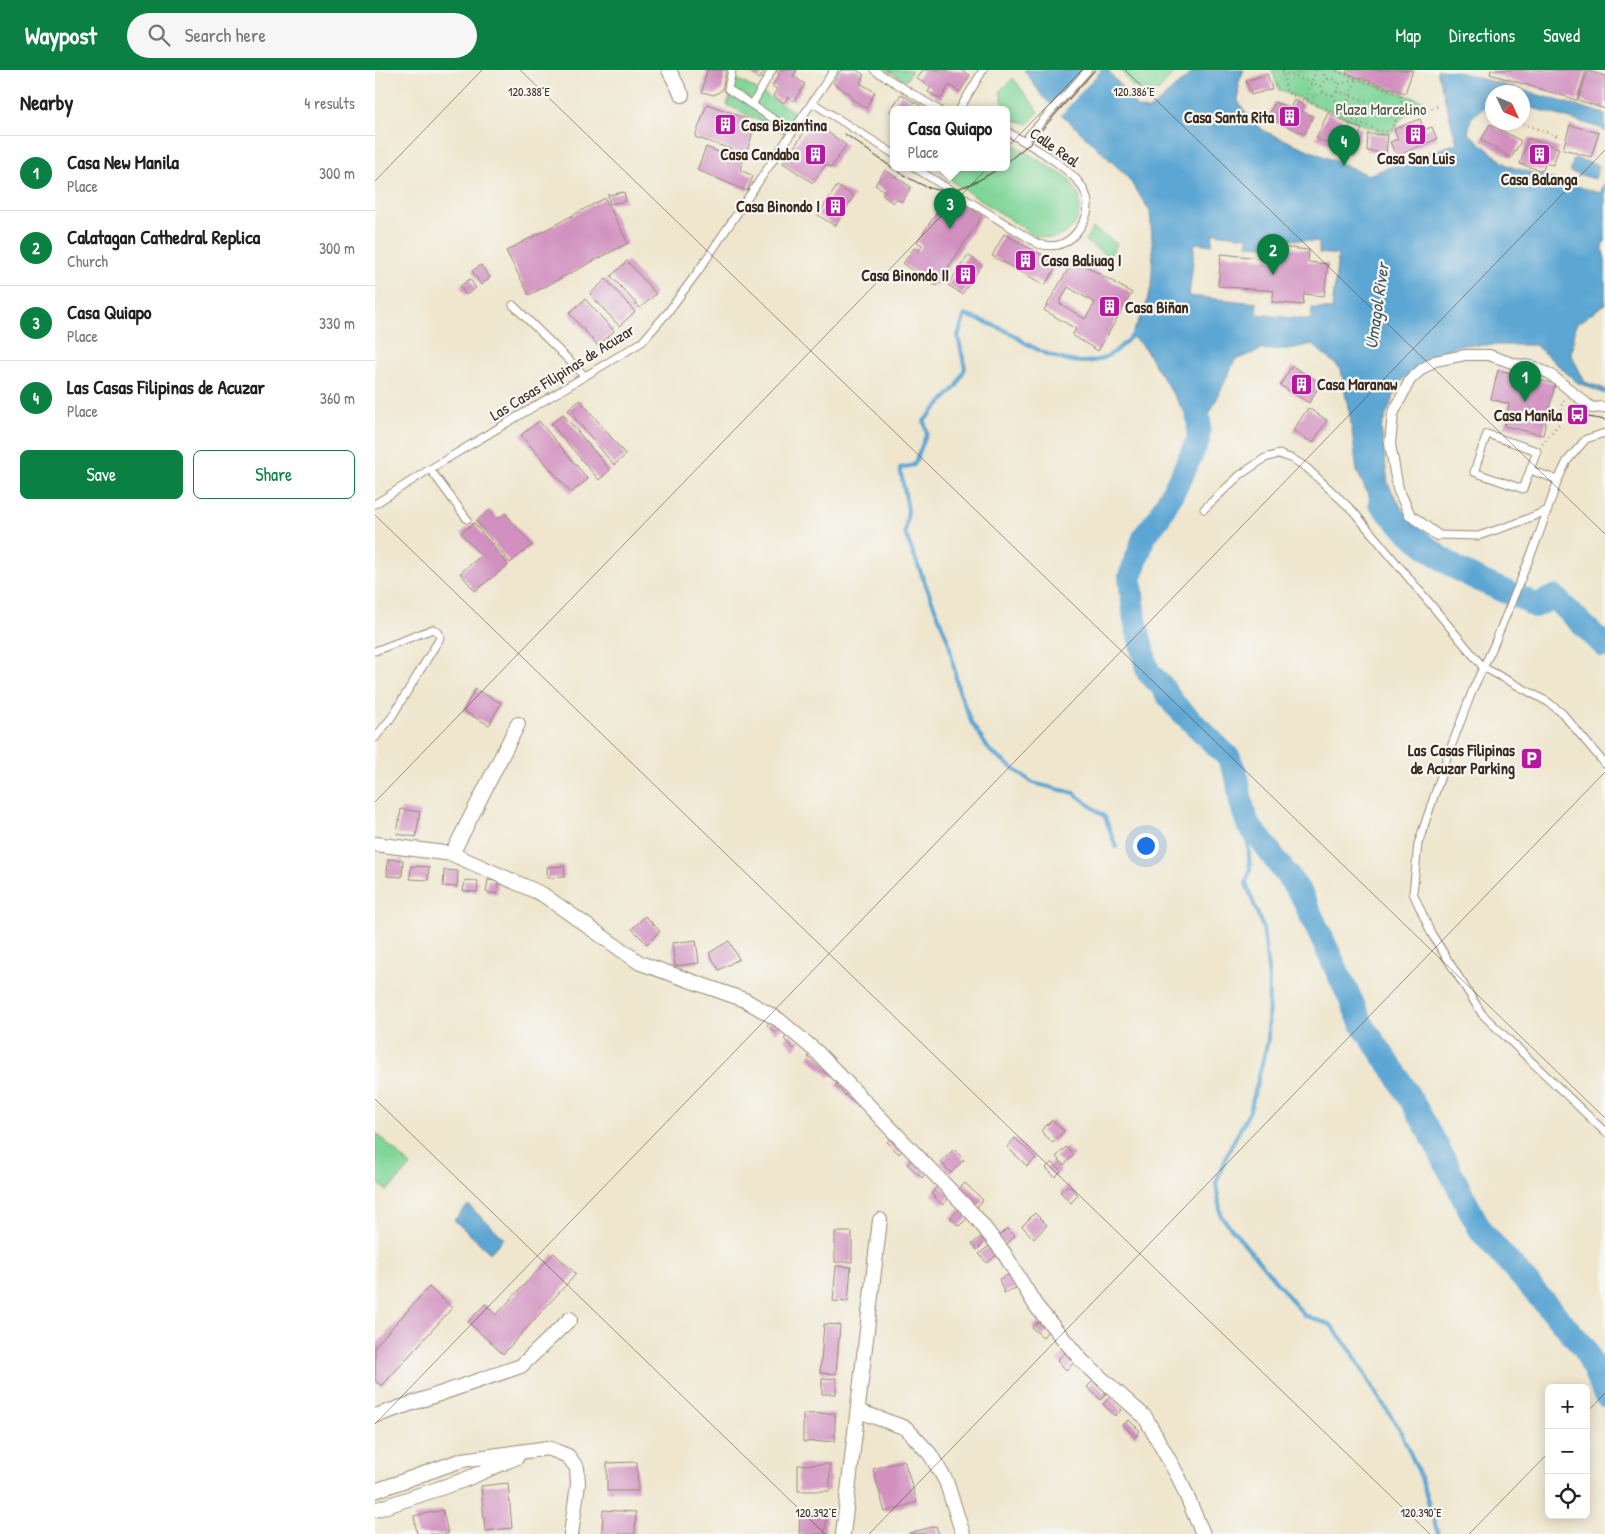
<!DOCTYPE html>
<html lang="en">
<head>
<meta charset="utf-8">
<style>
  :root { --surface:#fff; --page:#f6f6f6; --text:#202124; --muted:#757577; --line:#e0e0e0; --accent:#0b8043 }
  body { margin:0; font-family:"Patrick Hand",sans-serif; background:var(--page); color:var(--text) }
  .controls { position:absolute; right:15px; bottom:15px; display:grid; overflow:hidden; border-radius:8px; box-shadow:0 2px 12px #0003 }
  .controls button { width:45px; height:45px; display:grid; place-items:center; padding:0; border:0; border-bottom:1px solid var(--line); background:var(--surface); color:var(--text); font:25px sans-serif }
  .compass { position:absolute; left:1110px; top:15px; width:45px; height:45px; border-radius:50%; background:var(--surface); box-shadow:0 2px 12px #0003; rotate:134deg }
  .you { position:absolute; left:770px; top:775px; width:18px; height:18px; margin:-12px; border:4px solid #fff; border-radius:50%; background:#1a73e8; box-shadow:0 0 0 8px #1a73e833 }
  .badge { display:grid; place-items:center; width:32px; height:32px; border-radius:50%; background:var(--accent); color:#fff; font-size:16px; font-weight:700 }
  .pin { position:absolute; translate:-50% -41px; filter:drop-shadow(0 1px 2px #0008) }
  .pin::after { content:''; position:absolute; top:26px; width:18px; height:15px; background:inherit; clip-path:polygon(0 0,100% 0,50% 100%) }
  .popup { position:absolute; left:515px; top:36px; width:120px; height:65px; box-sizing:border-box; display:grid; place-content:center; border-radius:8px; background:var(--surface); filter:drop-shadow(0 1px 4px #0005); font-size:16px; white-space:nowrap; color:var(--muted) }
  .popup b { font-size:19px; color:var(--text) }
  .popup::after { content:''; position:absolute; left:50%; top:100%; margin-left:-10px; border:10px solid transparent; border-top-color:var(--surface) }
  .list { margin:0; padding:0; list-style:none }
  h2 { display:flex; justify-content:space-between; align-items:center; height:65px; margin:0; padding:0 20px; font-size:21px }
  h2 small { font-size:16px; font-weight:400; color:var(--muted) }
  .list li { display:grid; grid-template-columns:32px 1fr auto; gap:15px; align-items:center; box-sizing:border-box; height:75px; padding:0 20px; border-top:1px solid var(--line) }
  .list b { display:block; font-size:19px; white-space:nowrap }
  .list p { margin:0; font-size:16px; white-space:nowrap; color:var(--muted) }
  .list em { font-size:16px; font-style:normal; color:var(--muted) }
  .actions { display:flex; gap:10px; padding:15px 20px }
  .actions a { flex:1; padding:11px 0; border:1px solid var(--accent); border-radius:8px; text-align:center; font-size:18px; color:var(--accent) }
  .actions .main { background:var(--accent); color:#fff }
  .icon { flex:none; width:28px; height:28px; fill:none; stroke:currentColor; stroke-width:2; stroke-linecap:round; stroke-linejoin:round }
  .map { position:relative; flex:none; width:1230px; height:1464px; overflow:hidden }
  header { display:flex; align-items:center; gap:30px; box-sizing:border-box; height:70px; padding:0 25px; background:var(--accent); color:#fff }
  header strong { font-size:24px }
  nav { display:flex; gap:28px; margin-inline-start:auto; font-size:18px }
  .search { width:350px; height:45px; background:var(--page); display:flex; align-items:center; gap:12px; box-sizing:border-box; padding:0 18px; border-radius:28px; color:var(--muted); font-size:19px }
  main { display:flex }
  aside { flex:1; background:var(--surface) }
  .map>svg:first-child { display:block }
</style>
</head>
<body>
<header>
<strong>Waypost</strong>
<div class="search"><svg class="icon" aria-label="search" viewBox="0 0 24 24"><circle cx="10" cy="10" r="6"/><path d="M15 15l6 6"/></svg>Search here</div>
<nav><a>Map</a><a>Directions</a><a>Saved</a></nav>
</header>
<main>
<aside>
<h2>Nearby<small>4 results</small></h2>
<ul class="list">
<li><span class="badge">1</span><div><b>Casa New Manila</b><p>Place</p></div><em>300 m</em></li>
<li><span class="badge">2</span><div><b>Calatagan Cathedral Replica</b><p>Church</p></div><em>300 m</em></li>
<li><span class="badge">3</span><div><b>Casa Quiapo</b><p>Place</p></div><em>330 m</em></li>
<li><span class="badge">4</span><div><b>Las Casas Filipinas de Acuzar</b><p>Place</p></div><em>360 m</em></li>
</ul>
<div class="actions"><a class="main">Save</a><a>Share</a></div>
</aside>
<div class="map">
<svg width="1230" height="1464" viewBox="0 0 1230 1464">
  <rect width="100%" height="100%" fill="#f6f6f2"/>
  <filter id="ink" filterUnits="userSpaceOnUse"><feTurbulence type="fractalNoise" baseFrequency=".02" numOctaves="2"/><feDisplacementMap in="SourceGraphic" scale="10" xChannelSelector="R" yChannelSelector="G"/><feConvolveMatrix kernelMatrix="1 2 1 2 8 2 1 2 1" color-interpolation-filters="sRGB"/></filter>
  <filter id="wash" filterUnits="userSpaceOnUse"><feTurbulence type="fractalNoise" baseFrequency=".0096" numOctaves="4" result="noise"/><feDisplacementMap in="SourceGraphic" scale="20" xChannelSelector="R" yChannelSelector="G"/><feGaussianBlur stdDeviation="1.12" result="paint"/><feColorMatrix in="noise" values="0 0 0 0 0 0 0 0 0 0 0 0 0 0 0 0 0 1.4 0 .05"/><feComposite in="paint" operator="in"/></filter>
  <g filter="url(#wash)">
    <rect width="100%" height="100%" fill="#efe6cd"/>
    <!-- green -->
    <path fill="#80d699" stroke="#5e805c" d="M512 0H537L531 11Z
      M746 0H794L799 3 782 22 758 17Z
      M897 0H958L1048 31 1023 52 1016 63H1007L904 20Z
      M638 8 664 42 653 54 631 47V40H630L625 21Z
      M362 9 420 42 410 63 352 35Z
      M631 70 694 109 704 126 705 140 700 155 689 164 675 168 661 166 579 113 570 101 569 98H631Z
      M718 158 742 174 734 187 710 171Z
      M0 1062 36 1096 12 1121 0 1110Z"/>
    <!-- water -->
    <path fill="#5ba6d3" stroke="#4b6878" fill-rule="evenodd" d="M649 0H733L762 38 774 40 820 0H869L864 12 863 31 876 51 891 62 993 105 1082 73 1062 0 1080 1 1230 44V62L1226 58 1148 35V22H1118L1117 31 1096 48 1093 63 1133 96 1225 123 1230 113V171L1227 176 1230 190V234L1201 254 1196 284 1210 312 1230 319V324L1203 313 1160 275H1085L1053 287 1024 313 1006 358 1013 414 1032 448 1023 458 1006 446 999 437 982 401 975 346 971 328 966 299 937 274 915 279 886 280 860 290 834 345 824 351 818 356 768 276 756 266 769 240 776 218 778 183 775 141 751 105 668 27ZM838 163 873 167 872 175 891 176 893 167 944 172V183L963 185 957 239 937 238 936 250 881 244 882 233 814 226 820 173 837 175Z
      M1199 88 1224 95 1220 109 1195 102Z
      M93 1135 129 1168 115 1183 79 1150Z"/>
    <!-- pier -->
    <path fill="#efe6cd" d="M707 0H726L685 46 674 36Z"/>
    <g fill="none" stroke-linecap="round" stroke-linejoin="round">
      <!-- stream -->
      <path stroke="#5ba6d3" stroke-width="4" d="M873 755V771L875 801 871 813 888 858 894 908 893 970 875 1041 854 1080 841 1113 846 1146 929 1245 956 1255 977 1282 1000 1322 1024 1358 1045 1405 1063 1464
        M741 777 730 747 699 723 658 713 615 681 596 652 583 618 574 573 530 463 533 440 525 398 539 395 552 363 549 351 582 316 590 298 583 266 590 245C606 250 622 256 637 264 643 268 649 273 656 276 675 287 702 296 723 290 738 286 749 273 760 263"/>
      <!-- river -->
      <path stroke="#5ba6d3" stroke-width="24" d="M814 320 824 351 823 370 807 405 783 449 770 465 755 507 760 550 773 602 786 615 799 634 854 688 862 707 866 732 873 755 886 770 926 824 988 956 1021 1004 1053 1059 1106 1161 1209 1277 1230 1325
        M1005 433C1027 458 1053 480 1081 498 1102 511 1128 520 1151 530L1160 536 1179 527 1230 576"/>
    </g>
    <g id="blocks">
      <!-- building -->
      <path fill="#d190c0" fill-rule="evenodd" d="M332 0H351L347 20 339 25 327 22Z
        M372 0H390L384 9Z
        M399 0H422L418 6 430 14 419 31 413 27 409 33 398 26 402 19 397 16 405 4Z
        M466 0H482L489 5 485 13 500 22 491 38 475 28 476 25 458 13Z
        M548 0H586L595 5 585 22 574 15 566 29 553 22 556 17 542 9Z
        M972 0H1038L1030 23 971 3Z
        M1116 0H1211L1202 30 1115 4Z
        M1213 1 1230 6V39L1203 30Z
        M892 4 897 19 876 25 871 11Z
        M526 24 552 40H519V44L515 41Z
        M919 30 929 35 926 41 938 46 930 64 892 48 900 32 915 38Z
        M332 34 373 49 378 62 371 84 320 67Z
        M953 43 987 59 975 84 941 68Z
        M1045 49 1049 60 1057 57 1062 69 1021 86 1015 72 1023 69 1019 59Z
        M437 51 471 75 456 98 451 94 438 113 408 93Z
        M1115 54 1146 71 1136 88 1106 70Z
        M1195 55 1224 63 1216 87 1188 79Z
        M993 64 1013 65 1011 83 992 81Z
        M1153 68 1184 78 1178 95 1170 93 1168 101 1145 94Z
        M331 77 368 92 365 100 378 106 372 121 322 100Z
        M510 100 536 117 527 132 521 129 518 133 507 125 510 121 500 115Z
        M462 116 479 126 460 156 443 145Z
        M249 122 251 131 235 134 233 125Z
        M574 124 607 146 561 216 528 194 539 178 544 181 547 175 542 172Z
        M230 128 253 173 154 225 131 181Z
        M629 164 683 194 670 215 617 186Z
        M905 177 934 180 933 192 953 194 949 226 929 224 928 235 897 232 899 221 843 216 846 184 904 190Z
        M593 185 607 195 587 224 573 215Z
        M699 189 757 223 723 281 697 265 701 259 669 240ZM693 217 720 233 710 249 684 233Z
        M252 191 281 224 265 238 236 206Z
        M106 195 115 208 106 215 97 201Z
        M95 209 101 218 91 225 85 216Z
        M231 209 260 242 244 256 215 224Z
        M210 229 239 261 223 276 194 243Z
        M917 296 946 313 934 333 905 315Z
        M1123 300 1180 314 1168 365 1129 356 1134 334 1116 329Z
        M205 330 251 385 239 395 193 340Z
        M933 338 952 350 938 373 918 361Z
        M188 344 235 400 224 410 176 354Z
        M164 351 213 409 196 423 146 365Z
        M115 440 123 449 130 443 157 475 135 493 101 451Z
        M99 453 133 495 100 521 85 503 106 486 86 463Z
        M100 619 126 633 114 655 88 641Z
        M26 739 45 742 41 767 22 764Z
        M13 789 28 790 27 807 12 806Z
        M36 796 54 797 53 810 35 809Z
        M189 796 190 807 172 808V797Z
        M69 800 83 801 82 817 68 816Z
        M90 810 103 811 102 822 88 821Z
        M113 810 123 811 122 824 111 822Z
        M270 846 285 861 272 874 257 859Z
        M321 870 324 893 300 896 297 873Z
        M354 871 364 889 344 900 334 883Z
        M399 948 407 957 400 963 392 955Z
        M415 964 425 973 419 979 409 969Z
        M437 982 458 1003 454 1007 433 987Z
        M465 1011 487 1032 482 1037 460 1015Z
        M677 1050 689 1061 678 1073 666 1061Z
        M517 1067 529 1079 524 1084 512 1072Z
        M640 1068 661 1088 652 1096 632 1077Z
        M691 1077 699 1085 689 1095 681 1087Z
        M579 1079 589 1090 576 1103 566 1092Z
        M537 1089 552 1103 547 1108 532 1094Z
        M677 1092 686 1101 680 1107 671 1098Z
        M590 1113 608 1130 599 1141 580 1123Z
        M564 1114 576 1125 568 1135 556 1124Z
        M693 1115 703 1125 696 1133 685 1122Z
        M585 1139 593 1148 584 1156 575 1148Z
        M660 1143 672 1155 659 1169 647 1156Z
        M632 1158 640 1166 631 1175 623 1167Z
        M460 1162H477V1192H460Z
        M608 1165 612 1170 602 1180 597 1174Z
        M614 1176 622 1185 612 1193 604 1184Z
        M179 1183 201 1204 128 1284 93 1252 110 1234 121 1245Z
        M461 1196 476 1197 473 1232 458 1231Z
        M636 1204 641 1218 629 1223 624 1209Z
        M54 1217 77 1238 7 1316 0 1311V1276Z
        M663 1252 673 1261 668 1267 657 1258Z
        M449 1254 465 1255 461 1304 445 1303Z
        M691 1282 700 1292 691 1300 682 1290Z
        M461 1308V1324H447V1309Z
        M718 1311 731 1324 726 1330 712 1317Z
        M734 1327 746 1340 740 1346 728 1334Z
        M460 1343V1371L428 1372V1344Z
        M754 1350 765 1361 760 1367 748 1355Z
        M529 1390 542 1432 510 1442 498 1399Z
        M262 1392 263 1421H232V1393Z
        M455 1394V1421H423V1395Z
        M133 1413 137 1458 110 1461 106 1416Z
        M68 1440 73 1464H42L39 1446Z
        M228 1440 261 1442 260 1464H227Z
        M425 1441 451 1443 450 1464H424Z
        M561 1456 564 1464H534V1463Z"/>
    </g>
  </g>
  <g filter="url(#ink)">
    <use href="#blocks" fill-opacity="0" stroke="#958876" stroke-width="1"/>
    <g fill="none" stroke-linecap="round" stroke-linejoin="round">
      <defs>
        <path id="service" d="M357 0 353 19 418 62
          M499 0 564 40
          M438 33 519 84
          M377 35 397 0
          M584 40 608 0
          M649 71 713 0
          M540 98 663 174C679 178 690 176 701 163 731 128 699 104 671 85 658 77 645 69 631 61
          M138 235 210 306
          M1230 363 1211 369 1192 391 1183 410 1162 470 1118 577 1098 619 1073 685 1043 774 1038 823 1056 863 1107 944 1230 1062
          M1112 364 1162 381 1148 419 1099 402Z
          M55 399 92 449
          M1155 400 1183 410
          M0 434 55 399 267 272 293 242 324 200 459 0
          M829 439 865 405 890 388 904 384 918 389 932 398 978 441 1108 597 1173 632 1187 643 1230 694
          M1062 465 1103 466 1142 453 1173 440
          M0 581 58 559 64 563 65 568 16 648 0 668"/>
        <path id="pedestrian" d="M1062 465 1035 445 1023 419 1015 374 1018 344 1035 310 1047 299 1060 291 1090 285H1114L1140 294 1157 296 1175 304 1217 338 1230 337"/>
        <path id="minor" d="M294 0 307 25
          M0 774 77 784 167 824 265 893 370 930 404 950 442 982 600 1146 629 1183 661 1236 707 1291 770 1347 804 1408 828 1464
          M77 784 143 654
          M483 1341 531 1358 555 1384 571 1411 588 1464
          M0 1346 146 1296 195 1249
          M0 1421 87 1390 173 1378 193 1386 202 1398 203 1414 196 1464
          M0 1440 89 1410 142 1387
          M468 1464 505 1150"/>
      </defs>
      <!-- service casing -->
      <use href="#service" stroke="#958876" stroke-width="9"/>
      <!-- pedestrian casing -->
      <use href="#pedestrian" stroke="#958876" stroke-width="12"/>
      <!-- minor casing -->
      <use href="#minor" stroke="#958876" stroke-width="16"/>
      <!-- path -->
      <path stroke="#958876" stroke-width="2.5" stroke-dasharray="1 4" stroke-linecap="butt" d="M907 0 912 23 1005 61H1015C1021 52 1029 35 1025 24L959 0
        M941 0 930 30 949 22
        M946 0 953 10
        M907 2 948 17
        M947 17a8 8 0 1 1 16 0a8 8 0 1 1-16 0Z
        M962 21 1037 46 1063 36
        M958 25 968 46 981 8 963 15
        M1112 41 1118 43
        M1143 52 1182 66
        M1167 374 1184 354 1187 333 1190 330"/>
      <!-- service -->
      <use href="#service" stroke="#fff" stroke-width="7"/>
      <!-- pedestrian -->
      <use href="#pedestrian" stroke="#fff" stroke-width="10"/>
      <!-- minor -->
      <use href="#minor" stroke="#fff" stroke-width="14"/>
      <!-- tram -->
      <path stroke="#3b2a1e" stroke-width="1" d="M470 64C492 79 539 117 563 120 583 123 608 109 624 98
        M631 93 654 74 720 0
        M1203 345 1230 350"/>
    </g>
  </g>
  <!-- ticks -->
  <path fill="none" stroke="#3b2a1e" stroke-width="1" stroke-opacity="0.45" d="M145 0 1230 1048M750 0 1230 464M0 111 107 0M0 445 1055 1464M0 732 707 0M0 1029 450 1464M1211 1343 1230 1323M0 1354 1230 80M494 1464 1230 702M1094 1464 1174 1382"/>
  <!-- icons -->
  <defs>
    <symbol id="building-square" viewBox="-11 -11 22 22"><rect x="-9" y="-9" width="18" height="18" rx="4" fill="#b5179e" stroke="#f6f6f2"/><path d="M-4-6H4V6H1V3H-1V6H-4ZM-2.5-4.3h1.7v1.8h-1.7ZM.8-4.3h1.7v1.8H.8ZM-2.5-1h1.7V.8h-1.7ZM.8-1h1.7V.8H.8Z" fill="#fff"/></symbol>
    <symbol id="bus-square" viewBox="-11 -11 22 22"><rect x="-9" y="-9" width="18" height="18" rx="4" fill="#b5179e" stroke="#f6f6f2"/><path d="M-5-6H5V4H4V6H2V4H-2V6H-4V4H-5ZM-3.5-4V0h7V-4ZM-3.5 1.2v1.5H-2V1.2ZM2 1.2v1.5H3.5V1.2Z" fill="#fff"/></symbol>
    <symbol id="parking-square" viewBox="-11 -11 22 22"><rect x="-9" y="-9" width="18" height="18" rx="4" fill="#b5179e" stroke="#f6f6f2"/><path d="M-3.5-5.5H1a3.5 3.5 0 0 1 0 7H-1V5.5H-3.5ZM-1-3.4V-.6H.8a1.4 1.4 0 0 0 0-2.8Z" fill="#fff"/></symbol>
  </defs>
  <g fill-rule="evenodd">
    <use href="#building-square" x="902" y="34" width="25" height="25"/>
    <use href="#building-square" x="338" y="42" width="25" height="25"/>
    <use href="#building-square" x="1028" y="52" width="25" height="25"/>
    <use href="#building-square" x="428" y="72" width="25" height="25"/>
    <use href="#building-square" x="1152" y="72" width="25" height="25"/>
    <use href="#building-square" x="448" y="124" width="25" height="25"/>
    <use href="#building-square" x="638" y="178" width="25" height="25"/>
    <use href="#building-square" x="578" y="192" width="25" height="25"/>
    <use href="#building-square" x="722" y="224" width="25" height="25"/>
    <use href="#building-square" x="914" y="302" width="25" height="25"/>
    <use href="#bus-square" x="1190" y="332" width="25" height="25"/>
    <use href="#parking-square" x="1144" y="676" width="25" height="25"/>
  </g>
  <g text-anchor="middle" stroke-width="4.5" stroke-linejoin="round" paint-order="stroke">
    <!-- park labels -->
    <g font-size="16" fill="#4c553d" stroke="#f6f6f2">
      <text x="1006" y="45">Plaza Marcelino</text>
    </g>
    <!-- poi labels -->
    <g font-size="16" font-weight="bold" fill="#3b2a1e" stroke="#f6f6f2" text-anchor="end">
      <text x="899" y="53">Casa Santa Rita</text>
      <text x="366" y="61" text-anchor="start">Casa Bizantina</text>
      <text x="424" y="90">Casa Candaba</text>
      <text x="1041" y="94" text-anchor="middle">Casa San Luis</text>
      <text x="1164" y="115" text-anchor="middle">Casa Balanga</text>
      <text x="445" y="142">Casa Binondo I</text>
      <text x="666" y="196" text-anchor="start">Casa Baliuag I</text>
      <text x="574" y="211">Casa Binondo II</text>
      <text x="750" y="243" text-anchor="start">Casa Biñan</text>
      <text x="942" y="320" text-anchor="start">Casa Maranaw</text>
      <text x="1187" y="351">Casa Manila</text>
      <text x="1140" y="686">Las Casas Filipinas<tspan x="1140" dy="18">de Acuzar Parking</tspan></text>
    </g>
    <!-- street labels -->
    <g font-size="16" fill="#3b2a1e" stroke="#f6f6f2">
      <text transform="translate(680 77) rotate(35)" y="6">Calle Real</text>
      <text transform="translate(187 302) rotate(-32)" y="6">Las Casas Filipinas de Acuzar</text>
    </g>
    <!-- water labels -->
    <g font-size="18" font-style="italic" fill="#46555d" stroke="#f6f6f2">
      <text transform="translate(1002 236) rotate(-82)" y="6">Umagol River</text>
    </g>
  </g>
  <g font-size="12" text-anchor="middle" fill="#3b2a1e" stroke="#f6f6f2" stroke-width="4.5" stroke-linejoin="round" paint-order="stroke">
    <text x="154" y="26">120.388°E</text>
    <text x="759" y="26">120.386°E</text>
    <text x="441" y="1447">120.392°E</text>
    <text x="1046" y="1447">120.390°E</text>
  </g>
</svg>
<div class="controls">
<button>+</button>
<button>−</button>
<button><svg class="icon" aria-label="locate" viewBox="0 0 24 24"><circle cx="12" cy="12" r="6"/><path d="M12 2v4M12 18v4M2 12h4M18 12h4"/></svg></button>
</div>
<svg class="compass" viewBox="-18 -18 36 36"><path d="M0-13l5 13h-10z" fill="#e53935"/><path d="M0 13l5-13h-10z" fill="#757577"/></svg>
<div class="you"></div>
<div class="pin badge" style="left:1150px;top:332px">1</div>
<div class="pin badge" style="left:898px;top:205px">2</div>
<div class="pin badge" style="left:575px;top:159px">3</div>
<div class="popup"><b>Casa Quiapo</b>Place</div>
<div class="pin badge" style="left:969px;top:96px">4</div>
</div>
</main>
</body>
</html>
